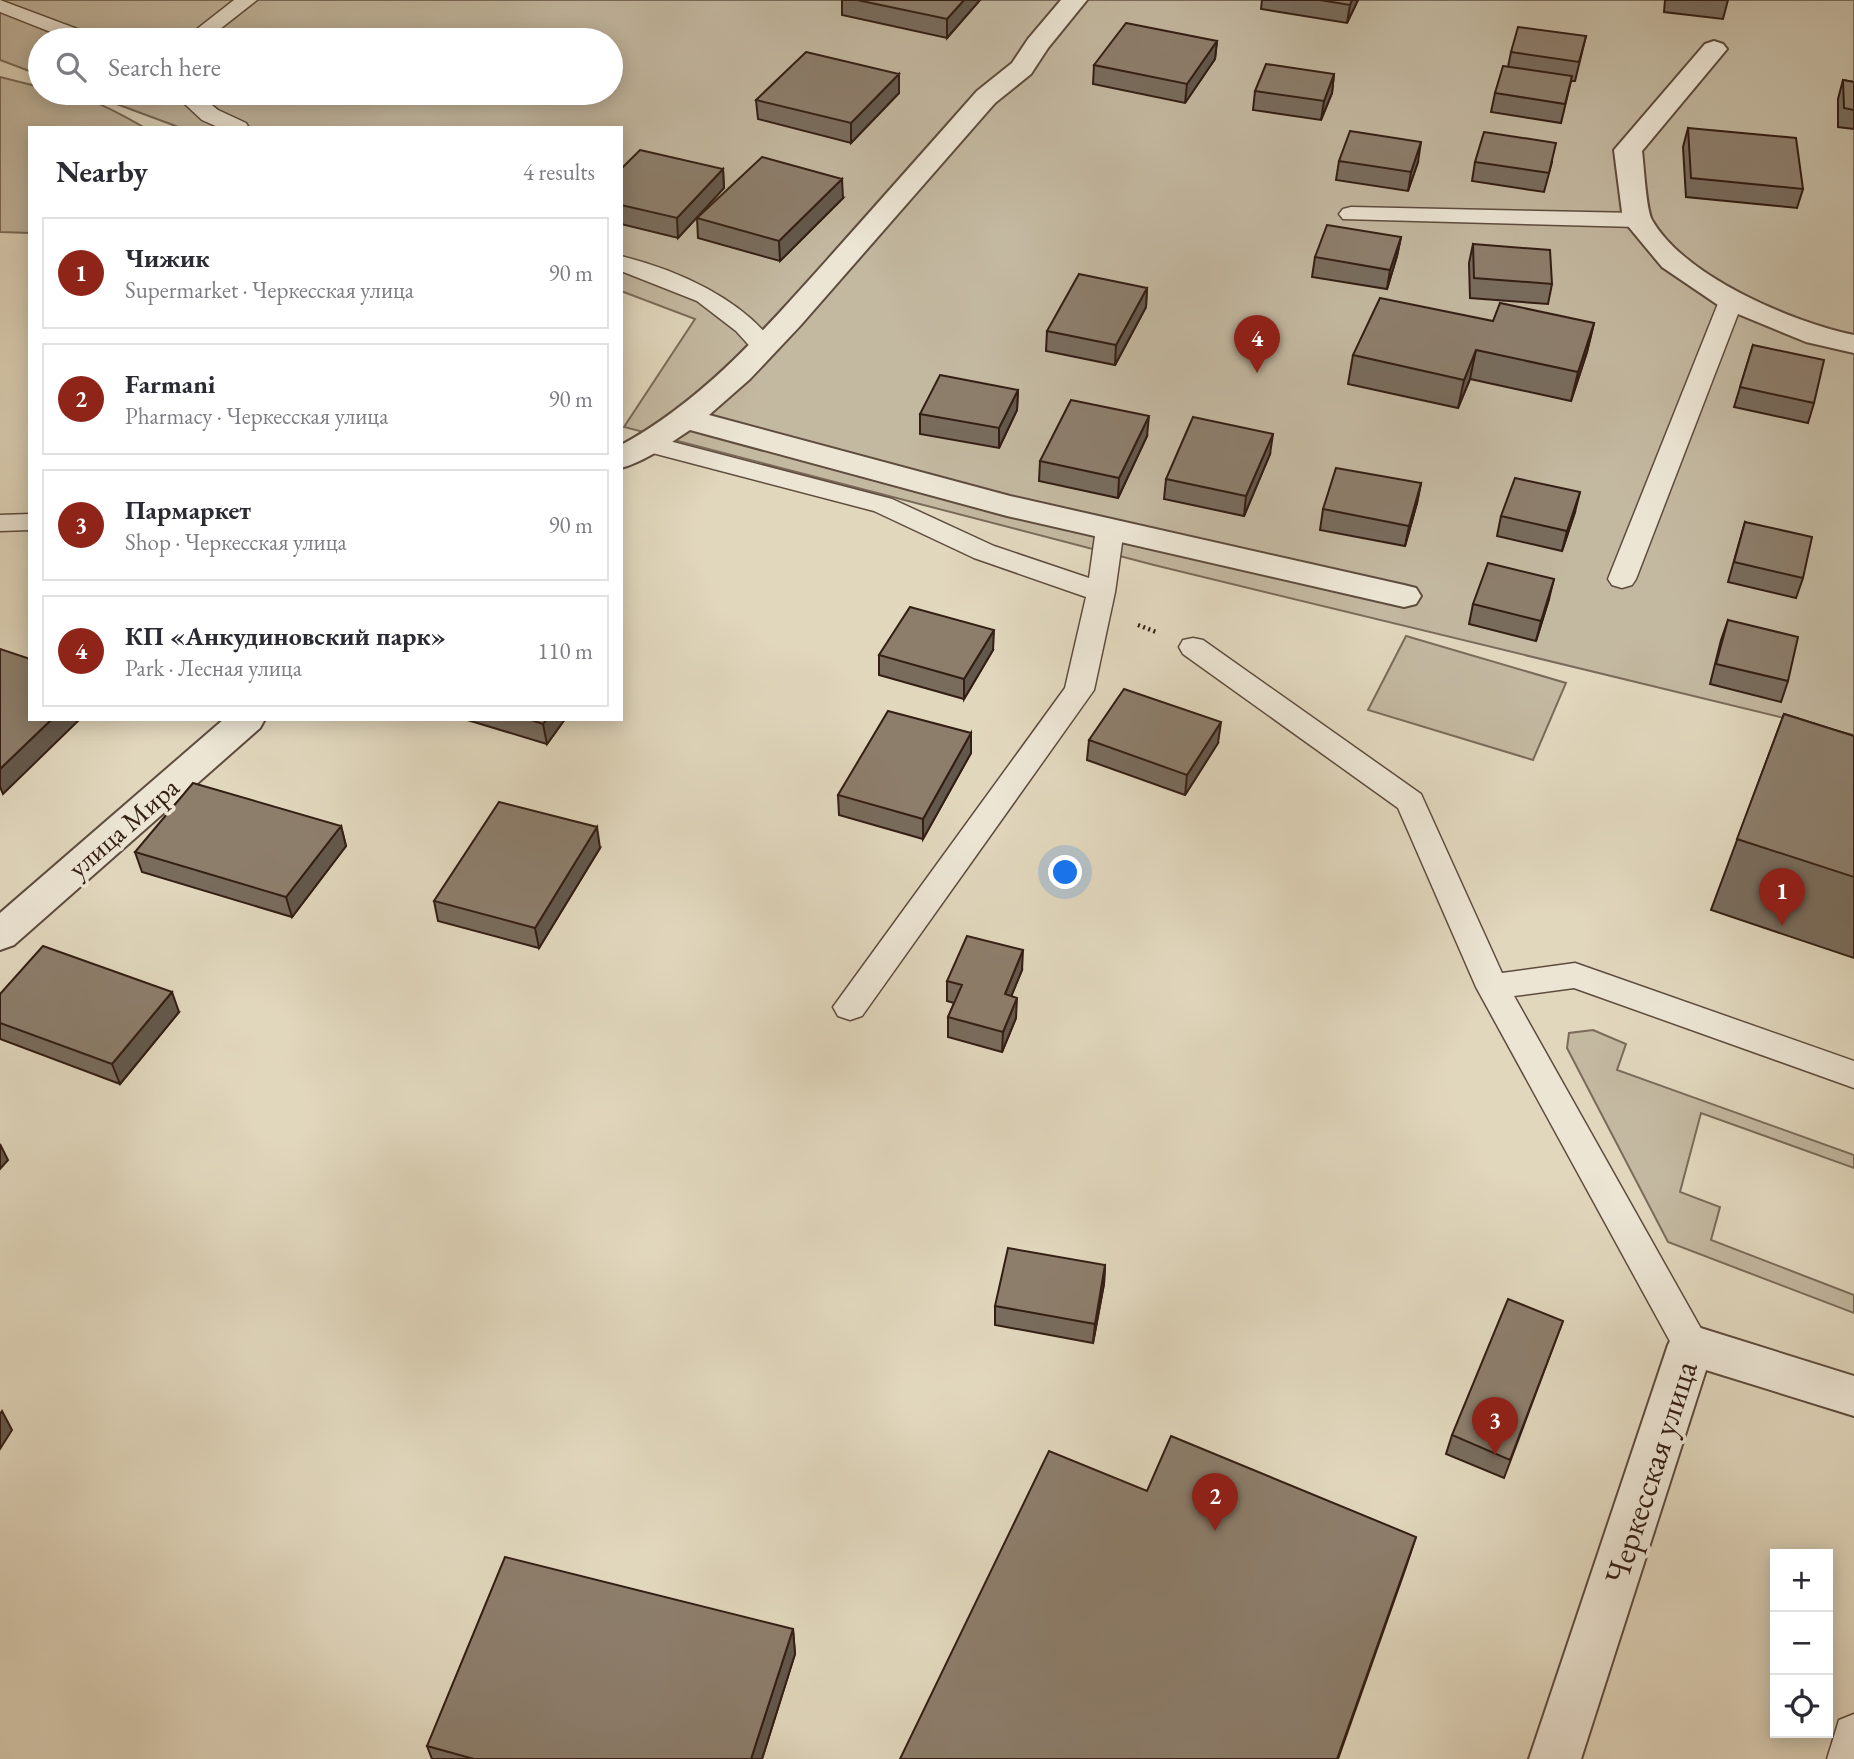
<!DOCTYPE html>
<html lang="en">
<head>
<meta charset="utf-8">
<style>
  :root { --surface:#fff; --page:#f7f7f7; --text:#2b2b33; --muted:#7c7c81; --line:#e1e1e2; --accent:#8f2418 }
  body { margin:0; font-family:"EB Garamond",serif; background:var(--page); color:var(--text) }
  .controls { position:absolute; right:21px; bottom:21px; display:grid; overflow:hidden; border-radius:0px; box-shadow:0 4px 18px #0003 }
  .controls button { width:63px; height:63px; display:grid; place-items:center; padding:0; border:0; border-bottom:2px solid var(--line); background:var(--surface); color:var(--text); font:35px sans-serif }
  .you { position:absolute; left:1066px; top:873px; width:24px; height:24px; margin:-18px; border:5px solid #fff; border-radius:50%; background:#1a73e8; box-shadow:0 0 0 10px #1a73e833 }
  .badge { display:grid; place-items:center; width:46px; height:46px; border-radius:50%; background:var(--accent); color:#fff; font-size:23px; font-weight:700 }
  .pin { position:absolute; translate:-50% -58px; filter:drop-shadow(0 2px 4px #0008) }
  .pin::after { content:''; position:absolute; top:37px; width:24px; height:21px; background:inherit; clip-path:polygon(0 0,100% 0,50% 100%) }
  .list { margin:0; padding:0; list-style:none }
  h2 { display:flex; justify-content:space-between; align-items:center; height:91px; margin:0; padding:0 28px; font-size:30px }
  h2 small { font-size:23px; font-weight:400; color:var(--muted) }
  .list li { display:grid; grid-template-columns:46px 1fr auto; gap:21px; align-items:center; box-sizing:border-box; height:112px; margin:0 14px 14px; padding:0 14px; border:2px solid var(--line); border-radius:0px }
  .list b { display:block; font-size:26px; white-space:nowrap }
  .list p { margin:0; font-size:23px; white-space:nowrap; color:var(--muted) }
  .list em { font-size:23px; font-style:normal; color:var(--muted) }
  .icon { flex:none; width:38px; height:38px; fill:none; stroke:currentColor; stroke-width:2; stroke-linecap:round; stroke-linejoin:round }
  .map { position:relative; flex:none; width:1854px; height:1759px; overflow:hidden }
  .search { position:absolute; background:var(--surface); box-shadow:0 4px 18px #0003; left:28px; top:28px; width:595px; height:77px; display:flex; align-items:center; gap:18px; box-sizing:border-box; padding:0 24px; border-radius:38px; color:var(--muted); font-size:26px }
  .panel { position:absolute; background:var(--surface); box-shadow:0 4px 18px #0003; left:28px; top:126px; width:595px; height:595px; border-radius:0px }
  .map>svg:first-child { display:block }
</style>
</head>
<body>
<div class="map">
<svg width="1854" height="1759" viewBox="0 0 1854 1759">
  <rect width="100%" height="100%" fill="#e1d7bd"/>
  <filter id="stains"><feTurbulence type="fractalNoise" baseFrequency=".00286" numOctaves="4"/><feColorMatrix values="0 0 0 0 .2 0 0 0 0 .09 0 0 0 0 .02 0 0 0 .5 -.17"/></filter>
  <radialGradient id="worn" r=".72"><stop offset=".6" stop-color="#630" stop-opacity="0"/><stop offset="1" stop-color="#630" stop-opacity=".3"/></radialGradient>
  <!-- green -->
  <path fill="#c3b8a0" stroke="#7b6b5a" stroke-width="2" d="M0 0H1854V735L1154 565 624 427 695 319 621 291V128H181L87 93H611V40H40V75L0 60Z
    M0 77 40 87V93C83 93 109 107 145 128H30V233L0 232Z
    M1406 636 1566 683 1533 760 1368 710Z
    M1593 1030 1626 1044 1617 1070 1854 1155V1168L1701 1113 1680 1192 1720 1207 1711 1240 1854 1295V1313L1668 1242 1567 1048 1569 1033Z"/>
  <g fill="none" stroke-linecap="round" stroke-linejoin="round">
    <defs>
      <path id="lane" d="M0 0 96 36 99 40H71L0 12Z
        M234 0H257L206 40H183Z
        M173 93H197L218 110 246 123 249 128H220L202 120Z
        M1351 207 1637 213 1645 215 1649 220 1645 225 1637 227 1343 219 1339 214 1343 209Z
        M621 256C677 270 744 299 777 348L774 353 765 355 756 353 736 331 697 301 621 271Z
        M1731 294 1740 296 1743 301 1636 579 1632 585 1622 588 1612 585 1608 579 1719 301 1722 296Z
        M650 436 892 499 994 546 1089 578 1096 529 1100 523 1110 520 1120 523 1124 529 1115 592 1094 690 862 1016 850 1020 838 1016 833 1007 1065 688 1086 597 974 558 874 511 641 450 637 444 641 438Z
        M30 514V530L0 531V515Z
        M1193 638 1203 640 1421 794 1502 973 1575 963 1854 1061V1088L1574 988 1514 996 1704 1334 1710 1345 1704 1356 1691 1361 1678 1356 1476 987 1398 808 1183 654 1179 647 1183 640Z
        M1854 1714V1759H1827L1839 1720Z"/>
      <path id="street" d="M1061 0H1087L1048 48 1031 74 995 103 800 326 750 379 709 415 1010 496 1404 585 1416 588 1421 596 1416 604 1404 607 1007 516 690 430C669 444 646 461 621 468V445C704 400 765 329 827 260 877 204 927 148 977 91L1012 63 1028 39Z
        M1714 41 1723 44 1727 49 1642 151C1644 166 1646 209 1652 220 1685 277 1792 322 1854 335V353L1806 342 1721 307 1662 267 1623 220 1614 150 1705 44Z
        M224 719H265L260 728 14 945 0 950V913Z
        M1691 1325 1854 1376V1416L1706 1370 1581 1759H1529L1668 1345 1675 1331Z"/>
    </defs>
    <!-- lane casing -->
    <use href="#lane" stroke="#5e4c3e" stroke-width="3"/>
    <!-- street casing -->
    <use href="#street" stroke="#5e4c3e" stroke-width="4"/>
    <!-- path -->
    <path stroke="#331e14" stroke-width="4.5" stroke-dasharray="2 3.5" stroke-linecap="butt" d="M1138 625 1156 632"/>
    <!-- lane -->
    <use href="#lane" fill="#ece5d4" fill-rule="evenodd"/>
    <!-- street -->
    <use href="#street" fill="#ece5d4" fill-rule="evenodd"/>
  </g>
  <!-- wall -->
  <path fill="#796c5d" stroke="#331e14" stroke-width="2" d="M842 0H980L947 38 842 15Z
    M1262 0H1358L1347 23 1261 9Z
    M1665 0H1728L1723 19 1664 12Z
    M1586 36 1575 81H1571L1561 123 1491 112 1495 93 1508 67 1511 52Z
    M1217 41 1215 59 1185 103 1093 84 1094 65Z
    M899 74V93L851 143 758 119 756 100Z
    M1334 74 1332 93 1321 120 1253 110 1255 91Z
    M1843 80 1854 82V129L1838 127V99Z
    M1688 128 1803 189 1797 208 1686 197 1683 147Z
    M1339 161 1418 162 1408 191 1336 180Z
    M1475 162H1552L1544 192 1472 181Z
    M621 169H723L724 188 678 238 621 224Z
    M843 198 780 261 698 238 697 218Z
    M1401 237 1397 256 1387 289 1312 277 1315 257Z
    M1473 244 1552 284 1548 304 1470 298 1469 263Z
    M1147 288 1146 307 1115 365 1046 351 1047 331Z
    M1493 321 1594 323 1587 352 1571 401 1470 379 1458 408 1348 384 1353 355Z
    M1753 345 1814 403 1808 423 1734 407Z
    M1018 390 1017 410 999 448 920 434V414Z
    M1147 436 1118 498 1039 481 1040 461Z
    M1270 454 1244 516 1164 499 1166 479Z
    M1421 483 1417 503 1405 546 1320 530 1323 509Z
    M1575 512 1562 551 1497 536 1501 516Z
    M1745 522 1803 578 1796 598 1728 582Z
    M1549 599 1536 641 1469 624 1473 604Z
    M1728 620 1788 681 1781 702 1710 684 1721 640Z
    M993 650 964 699 879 675V655Z
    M1784 714 1854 736V958L1711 910Z
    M464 719H565L547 744Z
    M971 733V753L923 839 839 815 838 795Z
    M1089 740 1218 743 1185 795 1087 760Z
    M341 826 346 846 292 917 142 872 135 852Z
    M600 848 539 948 438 921 434 901Z
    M1022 970 1011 996 1016 1018 1002 1052 948 1037V1017L954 1003 947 1001V981Z
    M0 994 179 1012 120 1084 0 1039Z
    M1105 1265 1104 1284 1093 1343 995 1325V1306Z
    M1563 1321 1504 1478 1446 1454 1452 1435Z
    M793 1629 795 1654 762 1759H432L427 1746Z"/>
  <!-- shaded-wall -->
  <path fill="#63584c" stroke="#331e14" stroke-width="2" d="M964 0H980L947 38V19Z
    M1352 0H1358L1347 23 1350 5Z
    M1217 41 1215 59 1185 103 1187 84Z
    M899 74V93L851 143V123Z
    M1334 74 1332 93 1321 120 1324 101Z
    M1421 142 1418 162 1408 191 1411 172Z
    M723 169 724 188 678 238 677 218Z
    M842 179 843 198 780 261 779 241Z
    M1401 237 1397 256 1387 289 1390 270Z
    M1147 288 1146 307 1115 365 1116 345Z
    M1594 323 1587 352 1571 401 1578 372Z
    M1476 350 1470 379 1458 408 1464 380Z
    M1018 390 1017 410 999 448V428Z
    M1149 416 1147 436 1118 498 1119 478Z
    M1273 434 1270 454 1244 516 1246 496Z
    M1421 483 1417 503 1405 546 1409 526Z
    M1580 492 1575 512 1562 551 1567 531Z
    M1554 579 1549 599 1536 641 1541 621Z
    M994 630 993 650 964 699V679Z
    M52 719H80L3 794 0 787V769Z
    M547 719H565L547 744 543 724Z
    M1221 722 1218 743 1185 795 1187 775Z
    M971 733V753L923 839V819Z
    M341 826 346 846 292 917 286 897Z
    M597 827 600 848 539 948 535 928Z
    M1023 950 1022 970 1004 1014 1005 994Z
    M172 992 179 1012 120 1084 112 1064Z
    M1017 998 1016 1018 1002 1052 1003 1032Z
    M0 1144 8 1160 0 1169Z
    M1105 1265 1104 1284 1093 1343 1095 1324Z
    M2 1411 12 1430 0 1449V1414Z
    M1416 1537 1405 1570 1338 1759H1337Z
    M793 1629 795 1654 762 1759H751Z"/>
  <!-- building -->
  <path fill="#8d7e6c" stroke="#331e14" stroke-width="2" d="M857 0H964L947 19Z
    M1320 0H1352L1350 5Z
    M1126 23 1217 41 1187 84 1094 65Z
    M1518 27 1586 36 1579 62 1511 52Z
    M806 52 899 74 851 123 756 100Z
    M1266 64 1334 74 1324 101 1255 91Z
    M1503 66 1572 76 1565 104 1495 93Z
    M1843 80 1854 82V110L1844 108Z
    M1688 128 1796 138 1803 189 1691 178Z
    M1350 131 1421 142 1411 172 1339 161Z
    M1484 132 1556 143 1549 173 1475 162Z
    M640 150 723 169 677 218 621 205V169Z
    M762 157 842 179 779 241 697 218Z
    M1327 225 1401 237 1390 270 1315 257Z
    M1473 244 1550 250 1552 284 1474 278Z
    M1079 274 1147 288 1116 345 1047 331Z
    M1380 298 1493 321 1500 303 1594 323 1578 372 1476 350 1464 380 1353 355Z
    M1753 345 1824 360 1814 403 1740 387Z
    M940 375 1018 390 999 428 920 414Z
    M1071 400 1149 416 1119 478 1040 461Z
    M1193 417 1273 434 1246 496 1166 479Z
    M1336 468 1421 483 1409 526 1323 509Z
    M1515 478 1580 492 1567 531 1501 516Z
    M1745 522 1812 537 1803 578 1734 562Z
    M1488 563 1554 579 1541 621 1473 604Z
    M910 607 994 630 964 679 879 655Z
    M1728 620 1798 637 1788 681 1716 664Z
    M0 649 30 659V719H52L0 769Z
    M1124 689 1221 722 1187 775 1089 740Z
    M888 711 971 733 923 819 838 795Z
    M1784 714 1854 736V877L1737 839Z
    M528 719H547L543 724Z
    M193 783 341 826 286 897 135 852Z
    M499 802 597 827 535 928 434 901Z
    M967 936 1023 950 1005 994 1017 998 1003 1032 948 1017 962 985 947 981Z
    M43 946 172 992 112 1064 0 1023V994Z
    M1008 1248 1105 1265 1095 1324 995 1306Z
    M1508 1299 1563 1321 1510 1460 1452 1435Z
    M1171 1436 1416 1537 1337 1759H900L1049 1451 1147 1491Z
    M505 1557 793 1629 751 1759H474L427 1746Z"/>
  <g text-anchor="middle" stroke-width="7" stroke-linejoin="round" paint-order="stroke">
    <!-- street labels -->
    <g font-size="28" fill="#331e14" stroke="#ece5d4">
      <text transform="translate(123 827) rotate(-41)" y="10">улица Мира</text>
    </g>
    <!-- near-street labels -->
    <g font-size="33" fill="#331e14" stroke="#ece5d4">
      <text transform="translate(1650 1472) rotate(-72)" y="12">Черкесская улица</text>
    </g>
  </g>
  <rect width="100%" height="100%" filter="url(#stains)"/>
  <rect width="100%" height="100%" fill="url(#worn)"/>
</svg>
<div class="controls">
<button>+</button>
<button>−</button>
<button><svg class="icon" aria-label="locate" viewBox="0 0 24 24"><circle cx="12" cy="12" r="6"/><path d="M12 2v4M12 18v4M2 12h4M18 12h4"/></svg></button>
</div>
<div class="you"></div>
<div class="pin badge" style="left:1782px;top:926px">1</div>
<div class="pin badge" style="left:1215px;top:1531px">2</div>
<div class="pin badge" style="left:1495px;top:1455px">3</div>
<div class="pin badge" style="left:1257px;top:373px">4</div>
<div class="search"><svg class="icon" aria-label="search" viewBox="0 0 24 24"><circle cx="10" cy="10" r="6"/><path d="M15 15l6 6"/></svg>Search here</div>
<section class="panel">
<h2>Nearby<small>4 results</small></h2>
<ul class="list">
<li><span class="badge">1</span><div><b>Чижик</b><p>Supermarket · Черкесская улица</p></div><em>90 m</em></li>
<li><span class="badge">2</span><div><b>Farmani</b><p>Pharmacy · Черкесская улица</p></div><em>90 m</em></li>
<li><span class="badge">3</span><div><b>Пармаркет</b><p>Shop · Черкесская улица</p></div><em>90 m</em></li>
<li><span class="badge">4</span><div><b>КП «Анкудиновский парк»</b><p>Park · Лесная улица</p></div><em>110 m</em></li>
</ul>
</section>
</div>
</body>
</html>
